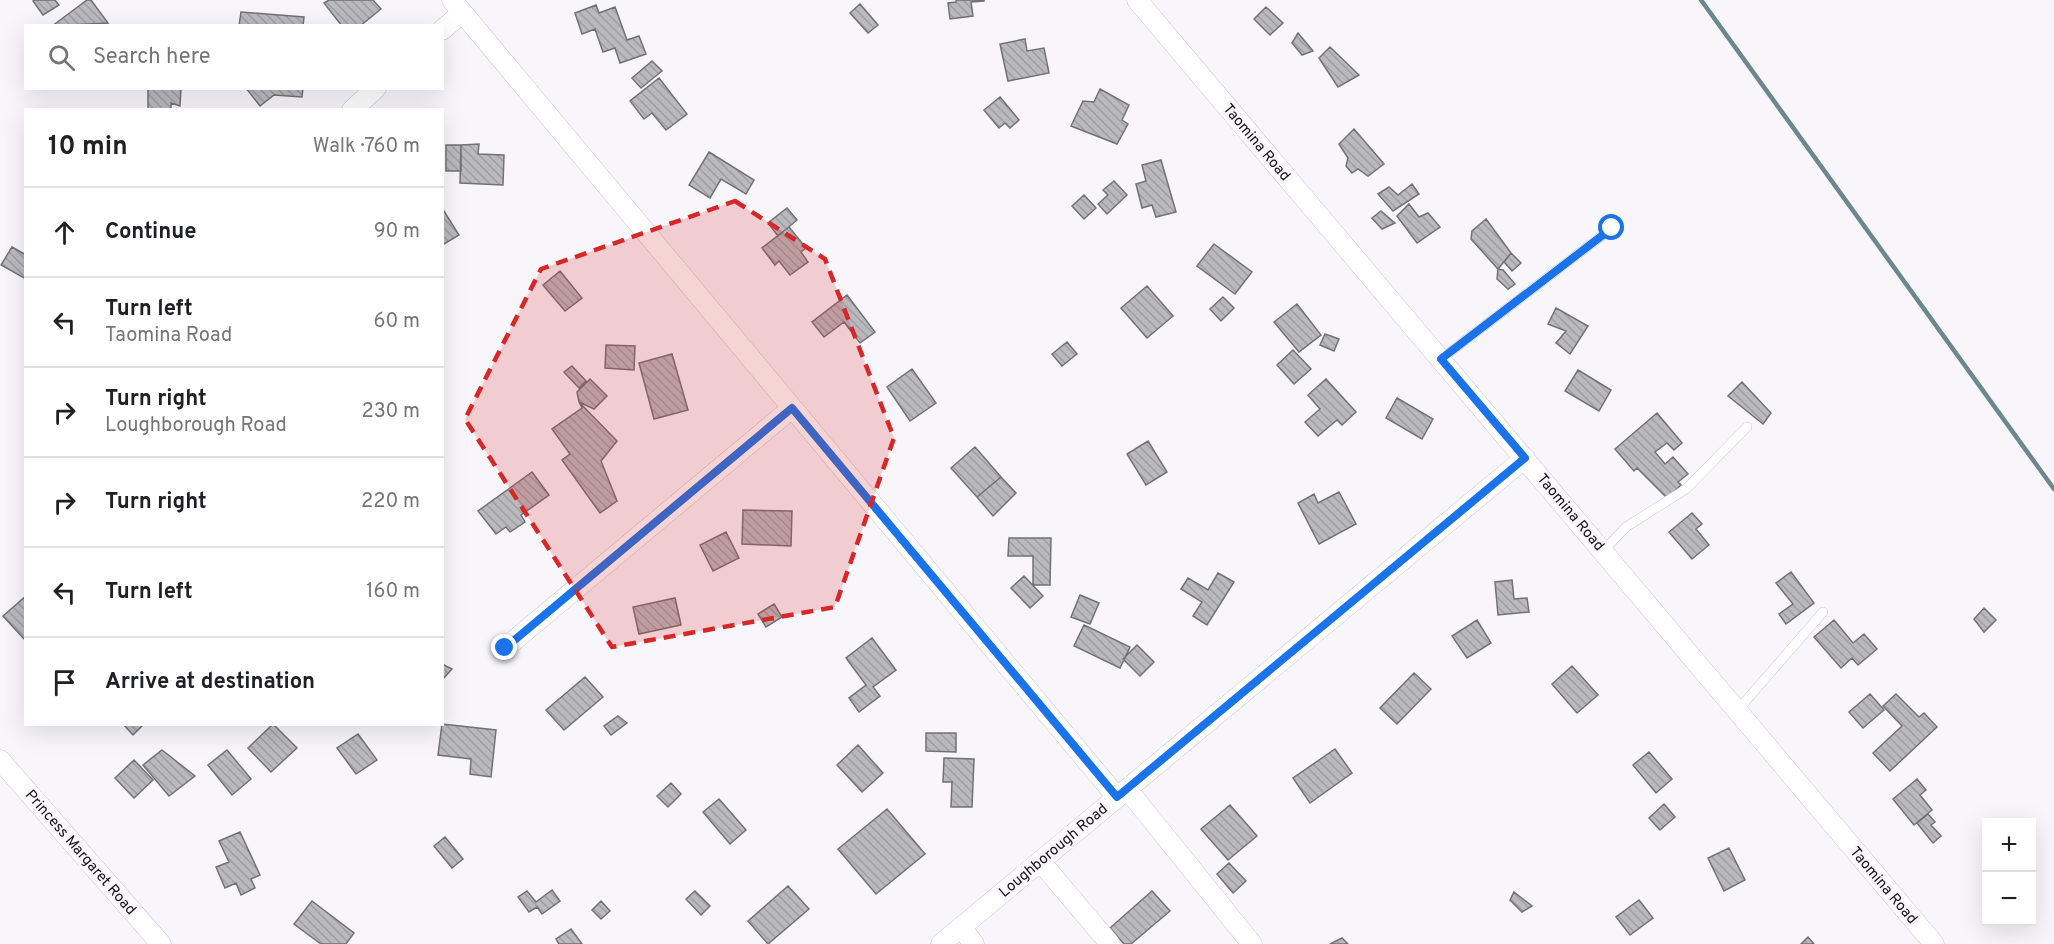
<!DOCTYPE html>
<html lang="en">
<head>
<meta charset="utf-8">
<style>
  :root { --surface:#fff; --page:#f6f6f6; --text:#202124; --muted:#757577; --line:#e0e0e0 }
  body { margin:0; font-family:Overpass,sans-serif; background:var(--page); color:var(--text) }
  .controls { position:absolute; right:18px; bottom:18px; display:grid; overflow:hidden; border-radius:0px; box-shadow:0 6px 24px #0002 }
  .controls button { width:54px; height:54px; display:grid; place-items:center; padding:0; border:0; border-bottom:2px solid var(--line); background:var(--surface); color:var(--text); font:30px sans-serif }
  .stop { position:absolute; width:18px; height:18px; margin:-14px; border:4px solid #1a73e8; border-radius:50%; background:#fff }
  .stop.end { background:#1a73e8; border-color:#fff; box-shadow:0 2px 6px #0008 }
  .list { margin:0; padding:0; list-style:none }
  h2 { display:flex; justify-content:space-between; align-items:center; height:78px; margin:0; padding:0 24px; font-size:26px }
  h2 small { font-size:20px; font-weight:400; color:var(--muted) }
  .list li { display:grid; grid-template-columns:39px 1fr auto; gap:18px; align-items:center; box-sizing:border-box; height:90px; padding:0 24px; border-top:2px solid var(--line) }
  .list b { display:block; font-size:22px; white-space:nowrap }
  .list p { margin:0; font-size:20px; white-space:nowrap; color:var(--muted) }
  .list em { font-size:20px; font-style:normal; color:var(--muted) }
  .icon { flex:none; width:33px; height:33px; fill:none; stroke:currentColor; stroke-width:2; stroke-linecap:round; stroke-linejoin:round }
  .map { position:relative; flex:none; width:2054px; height:944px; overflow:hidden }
  .search { position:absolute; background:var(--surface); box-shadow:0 6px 24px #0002; left:24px; top:24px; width:420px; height:66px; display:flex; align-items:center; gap:15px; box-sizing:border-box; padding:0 21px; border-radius:0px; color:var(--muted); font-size:22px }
  .panel { position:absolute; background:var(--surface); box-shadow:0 6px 24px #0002; left:24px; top:108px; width:420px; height:618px; border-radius:0px }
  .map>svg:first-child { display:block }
</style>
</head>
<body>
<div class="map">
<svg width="2054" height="944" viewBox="0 0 2054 944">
  <defs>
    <pattern id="building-back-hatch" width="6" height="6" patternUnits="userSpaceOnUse" patternTransform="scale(1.5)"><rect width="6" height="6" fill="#bab9bd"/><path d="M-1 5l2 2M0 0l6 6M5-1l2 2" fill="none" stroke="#9f9ea2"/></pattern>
  </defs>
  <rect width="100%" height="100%" fill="#f8f6fa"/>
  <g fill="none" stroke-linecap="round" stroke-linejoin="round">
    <!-- stream -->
    <path stroke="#6c878e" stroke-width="4.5" d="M1701 0 2054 489"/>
  </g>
  <!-- building -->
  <path fill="url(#building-back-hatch)" stroke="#727275" stroke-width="1.5" d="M35 0H55L59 5 43 15 33 1Z
    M87 0H91L108 23 52 26Z
    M329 0H373L381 9 360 26H342L324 3Z
    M956 0H984V1L971 2 973 16 950 19 948 3 956 2Z
    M860 4 878 25 868 33 850 13Z
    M596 5 599 13 615 7 627 40 639 36 646 54 620 63 615 48 603 52 595 29 582 34 575 13Z
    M1266 7 1283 23 1270 35 1254 19Z
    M241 12 304 17 303 26H239Z
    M1298 33 1313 51 1302 55 1292 43Z
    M1025 39 1027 51 1044 48 1049 73 1008 81 1000 44Z
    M1330 47 1359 75 1338 87 1319 58Z
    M652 61 662 71 641 88 632 78Z
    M659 78 687 114 666 130 652 113 644 119 630 101Z
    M148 88H181L180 106 171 103V110H148Z
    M246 88H303L302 97 274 95 260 106Z
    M1100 89 1129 105 1122 120 1128 124 1117 144 1071 126 1083 101 1094 102Z
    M1000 97 1019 120 1010 128 1005 123 999 128 984 110Z
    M1354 129 1384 164 1368 176 1358 169 1352 173 1346 166 1348 158 1339 144Z
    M479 144 478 154 504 155 503 185 460 183 461 145Z
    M446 145H461V171H446Z
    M709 152 754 180 746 194 721 179 710 198 689 185Z
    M1161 160 1176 212 1156 217 1152 205 1142 208 1136 184 1146 181 1142 165Z
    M1114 181 1127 195 1107 214 1098 204 1108 195 1103 190Z
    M1412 184 1419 194 1393 211 1378 194 1389 187 1398 195Z
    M1084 195 1096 208 1084 219 1072 206Z
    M1409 204 1419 217 1428 213 1440 227 1417 243 1397 216Z
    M442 208 459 235 444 244 442 241Z
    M787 208 797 220 778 236 768 223Z
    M1381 211 1395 223 1382 229 1372 218Z
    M1486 219 1511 253 1498 269 1471 239 1472 231Z
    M789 227 806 248 801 252 808 262 790 275 779 261 775 265 762 248Z
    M1214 244 1252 272 1235 294 1197 266Z
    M12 247 26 255V279L1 265Z
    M1511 253 1521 263 1512 271 1504 262Z
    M1498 269 1503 270 1515 284 1508 289 1497 279Z
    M560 271 582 298 565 311 543 285Z
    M1147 286 1173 316 1147 338 1121 308Z
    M847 295 875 332 860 343 844 322 824 337 812 322Z
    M1223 297 1234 308 1221 321 1210 309Z
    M1297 304 1321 335 1299 352 1274 322Z
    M1556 308 1588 326 1570 354 1556 343 1566 331 1548 324Z
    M1325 334 1339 339 1334 351 1320 345Z
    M1067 342 1077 354 1062 366 1052 354Z
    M606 345 635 346 634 370 605 368Z
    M1293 350 1311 369 1294 384 1277 365Z
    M672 354 688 410 654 419 639 363Z
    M572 366 586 381 579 388 564 372Z
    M912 369 936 403 910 421 887 387Z
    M1578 370 1611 390 1599 411 1565 391Z
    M590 379 607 396 594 409 579 402 577 392Z
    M1326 379 1356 412 1342 425 1337 420 1318 436 1305 422 1320 409 1308 395Z
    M1742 382 1771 413 1763 424 1728 396Z
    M1397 398 1433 419 1422 439 1386 418Z
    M579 402 617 441 601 461 617 501 600 513 562 460 570 454 552 429 582 408Z
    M1657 413 1682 443 1674 450 1667 443 1655 452 1665 464 1673 457 1688 474 1678 482 1681 485 1667 498 1637 468 1634 471 1615 449Z
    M1148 441 1167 472 1146 485 1127 454Z
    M975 447 1001 477 977 497 951 468Z
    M532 472 549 495 521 515 525 522 510 532 506 527 496 534 478 511Z
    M1001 477 1016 493 993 516 977 497Z
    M1339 492 1356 524 1319 544 1298 503 1314 494 1318 503Z
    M743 510 792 511 791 546 742 544Z
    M1692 513 1702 524 1696 529 1709 545 1692 559 1669 532Z
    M726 532 739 558 713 571 700 545Z
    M1009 538H1051L1050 585H1033V556H1008Z
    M1791 572 1814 603 1786 624 1779 614 1793 604 1776 583Z
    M1218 573 1234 582 1207 625 1193 616 1202 602 1181 589 1188 578 1208 590Z
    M1024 576 1043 596 1030 608 1011 588Z
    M1512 580 1514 599 1527 598 1529 612 1498 615 1495 582Z
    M1080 595 1099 603 1090 624 1071 617Z
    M26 596V641L3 616Z
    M675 598 681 625 639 634 633 607Z
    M774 604 782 617 766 627 758 614Z
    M1984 608 1996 620 1984 632 1974 619Z
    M1477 620 1491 643 1467 658 1452 636Z
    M1834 620 1853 643 1864 634 1877 649 1858 665 1852 658 1841 668 1814 637Z
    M1084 625 1130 647 1120 668 1074 646Z
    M872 638 896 670 873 687 880 696 859 712 849 698 866 685 846 658Z
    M1137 645 1154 662 1140 676 1123 659Z
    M442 664 452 669 442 680Z
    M1572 666 1598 695 1577 713 1552 684Z
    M1414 673 1431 689 1397 724 1380 708Z
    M585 677 603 697 564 730 546 710Z
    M1870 694 1884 710 1863 728 1849 712Z
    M1896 694 1919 717 1924 713 1937 727 1890 771 1873 753 1902 726 1883 706Z
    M618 716 627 723 611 735 604 726Z
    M123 724H144L133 735Z
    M273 724 297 748 271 772 248 748Z
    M442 724 496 730 491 777 470 774 471 759 438 755Z
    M926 733H956V752L926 751Z
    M358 734 377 760 356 774 337 748Z
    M858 745 883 773 862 792 837 765Z
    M1335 749 1352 773 1310 803 1293 778Z
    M162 750 195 776 169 796 143 765Z
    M227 750 251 779 232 795 208 765Z
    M1649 752 1672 779 1656 793 1633 765Z
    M944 758 974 759 972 807H951L952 782H943Z
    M134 760 153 780 134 798 115 778Z
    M1917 779 1926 790 1920 795 1932 810 1914 825 1893 799Z
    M671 783 681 794 668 807 657 796Z
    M719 799 746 830 730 844 703 812Z
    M1664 804 1675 817 1660 830 1649 818Z
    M1230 805 1257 836 1228 860 1201 829Z
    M887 809 925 854 876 894 838 849Z
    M1928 814 1935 822 1931 825 1941 836 1933 843 1917 823Z
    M240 832 260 875 251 879 255 888 241 895 236 883 225 888 216 867 229 862 219 841Z
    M445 837 463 859 452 868 434 846Z
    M1729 848 1745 880 1724 891 1708 858Z
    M1229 863 1246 881 1233 893 1217 874Z
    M788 886 809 909 768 944 748 921Z
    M552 890 560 901 542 914 537 907 529 912 518 897 527 891 536 902Z
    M695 891 710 906 701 915 686 899Z
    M1152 891 1170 911 1131 944H1124L1110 928Z
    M1514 892 1532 906 1522 912 1510 900Z
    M1639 900 1653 918 1630 935 1616 917Z
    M312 901 354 933 346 944H321L294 924Z
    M601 901 610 911 601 919 592 910Z
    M571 929 582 944H559L556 939Z
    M1808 937 1814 944H1801Z
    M1342 938 1348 944H1330Z"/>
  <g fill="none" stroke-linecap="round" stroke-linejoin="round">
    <defs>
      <path id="lane" d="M1441 359 1612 228
        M1603 551 1626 527 1686 489 1747 427
        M1737 711 1823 612"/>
      <path id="street" d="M452 0 1117 797
        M1137 0 1934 944
        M442 30 462 13
        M352 110 376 88
        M505 648 792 408
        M0 760 161 944
        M1127 789 1252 944
        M1040 861 1110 944
        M961 927 974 944
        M941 944 1525 458"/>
    </defs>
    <!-- lane casing -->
    <use href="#lane" stroke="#c9c7cb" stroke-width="10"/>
    <!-- street casing -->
    <use href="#street" stroke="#c9c7cb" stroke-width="21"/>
    <!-- lane -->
    <use href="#lane" stroke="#fff" stroke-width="9"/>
    <!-- street -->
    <use href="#street" stroke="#fff" stroke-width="20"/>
  </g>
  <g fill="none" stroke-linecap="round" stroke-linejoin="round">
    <!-- route -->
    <path stroke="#1a73e8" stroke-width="8" d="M505 648 792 408 1117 797 1525 458 1441 359 1612 228"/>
  </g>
  <!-- marked area -->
  <path fill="#d62828" fill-opacity="0.2" stroke="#d62828" stroke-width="4.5" stroke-dasharray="12 8" stroke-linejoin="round" d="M735 201 825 259 894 438 835 607 612 647 465 419 541 269Z"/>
  <g text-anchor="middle" stroke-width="6" stroke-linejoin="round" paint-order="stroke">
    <!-- street labels -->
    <g font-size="15" fill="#141314" stroke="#f8f6fa">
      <text transform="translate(1257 142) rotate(50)" y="5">Taomina Road</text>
      <text transform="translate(1571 512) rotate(50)" y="5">Taomina Road</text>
      <text transform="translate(1053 850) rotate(-40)" y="5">Loughborough Road</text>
      <text transform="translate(81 852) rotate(49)" y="5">Princess Margaret Road</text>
      <text transform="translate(1884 885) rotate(50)" y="5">Taomina Road</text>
    </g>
  </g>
</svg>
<div class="controls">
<button>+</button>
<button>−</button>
</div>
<div class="stop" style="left:1612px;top:228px"></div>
<div class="stop end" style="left:505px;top:648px"></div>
<div class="search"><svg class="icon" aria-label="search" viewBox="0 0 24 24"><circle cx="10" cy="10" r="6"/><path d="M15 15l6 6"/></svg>Search here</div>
<section class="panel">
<h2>10 min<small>Walk · 760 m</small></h2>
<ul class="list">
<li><svg class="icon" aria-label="ahead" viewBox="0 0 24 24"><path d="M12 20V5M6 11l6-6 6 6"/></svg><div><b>Continue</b></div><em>90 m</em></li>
<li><svg class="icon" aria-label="left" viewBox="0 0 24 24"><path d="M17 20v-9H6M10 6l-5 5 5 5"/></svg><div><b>Turn left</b><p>Taomina Road</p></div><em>60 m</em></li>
<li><svg class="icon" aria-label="right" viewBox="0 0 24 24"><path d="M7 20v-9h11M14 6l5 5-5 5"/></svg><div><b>Turn right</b><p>Loughborough Road</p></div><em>230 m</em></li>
<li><svg class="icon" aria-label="right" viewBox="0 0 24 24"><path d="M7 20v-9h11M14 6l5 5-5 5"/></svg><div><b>Turn right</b></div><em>220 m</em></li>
<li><svg class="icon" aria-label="left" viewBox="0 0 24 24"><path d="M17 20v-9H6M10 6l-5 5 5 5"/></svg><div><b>Turn left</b></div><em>160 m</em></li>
<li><svg class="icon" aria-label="arrive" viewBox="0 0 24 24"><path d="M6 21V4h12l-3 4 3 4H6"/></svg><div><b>Arrive at destination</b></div></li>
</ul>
</section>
</div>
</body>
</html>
